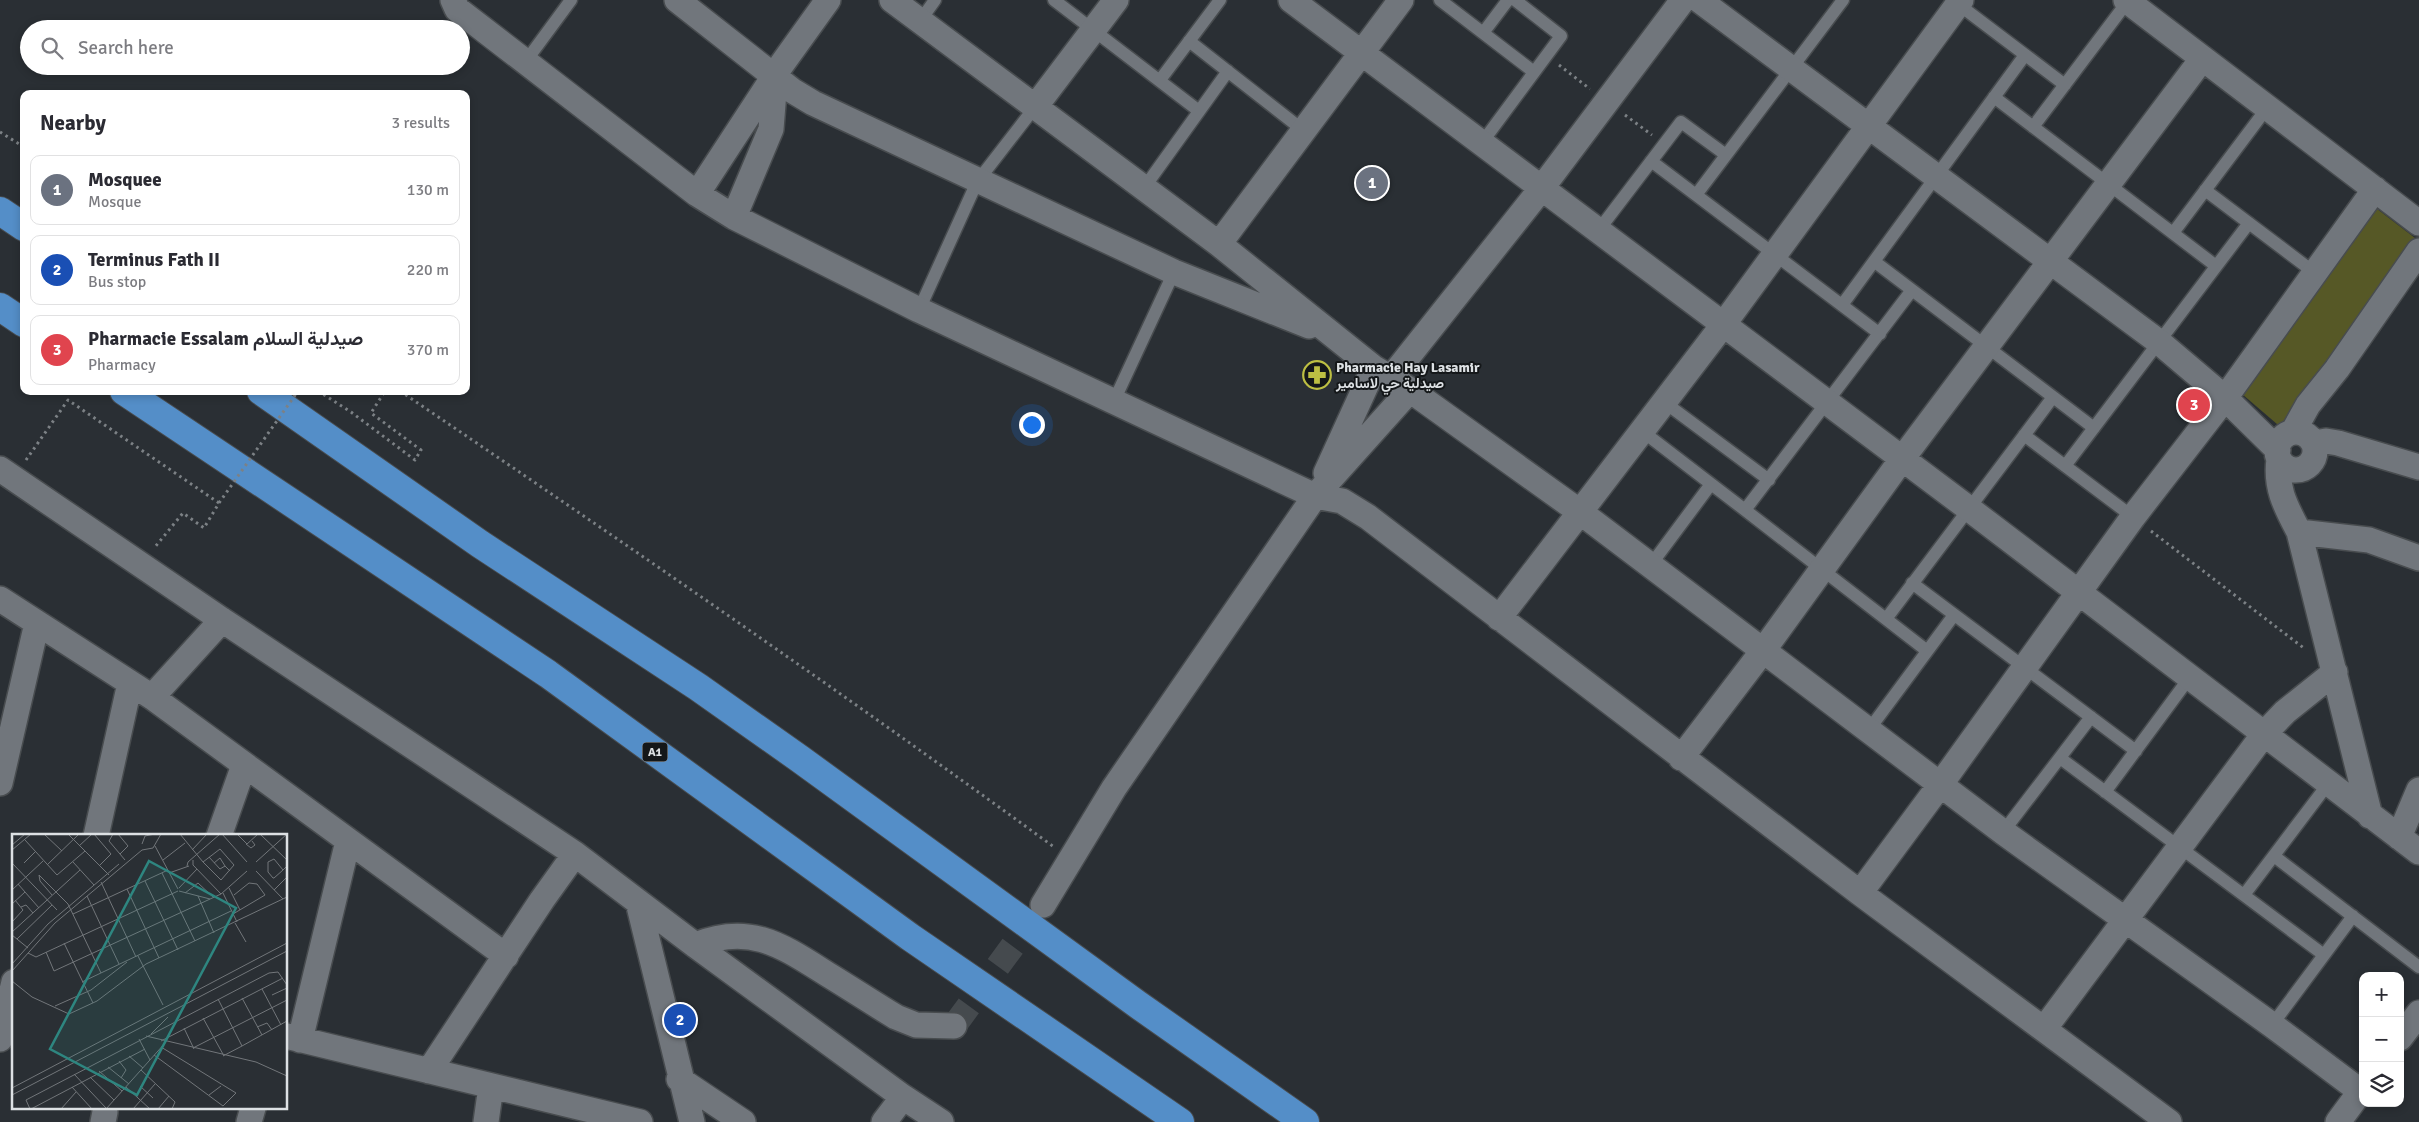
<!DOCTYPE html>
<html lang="en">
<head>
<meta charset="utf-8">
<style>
  :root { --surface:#fff; --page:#f2f2f3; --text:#2b2b33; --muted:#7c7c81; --line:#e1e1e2; --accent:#6d6e3a }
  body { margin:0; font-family:Signika,Vazirmatn,sans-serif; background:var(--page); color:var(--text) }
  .controls { position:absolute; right:15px; bottom:15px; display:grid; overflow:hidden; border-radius:10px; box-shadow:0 2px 8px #0003 }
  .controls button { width:45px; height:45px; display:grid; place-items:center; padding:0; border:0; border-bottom:1px solid var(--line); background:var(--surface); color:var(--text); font:25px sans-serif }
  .you { position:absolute; left:1031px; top:424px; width:18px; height:18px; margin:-12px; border:4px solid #fff; border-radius:50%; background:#1a73e8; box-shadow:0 0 0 8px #1a73e833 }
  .badge { display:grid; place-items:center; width:32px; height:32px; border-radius:50%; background:var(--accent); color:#fff; font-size:16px; font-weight:700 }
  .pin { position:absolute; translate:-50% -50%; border:2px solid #fff; box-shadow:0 1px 5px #0006 }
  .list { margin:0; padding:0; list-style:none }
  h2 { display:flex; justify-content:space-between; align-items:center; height:65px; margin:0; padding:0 20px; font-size:21px }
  h2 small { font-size:16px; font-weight:400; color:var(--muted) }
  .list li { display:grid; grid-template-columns:32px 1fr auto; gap:15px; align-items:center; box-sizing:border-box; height:70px; margin:0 10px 10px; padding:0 10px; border:1px solid var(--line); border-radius:10px }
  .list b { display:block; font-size:19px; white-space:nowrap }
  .list p { margin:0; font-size:16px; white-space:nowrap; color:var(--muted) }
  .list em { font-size:16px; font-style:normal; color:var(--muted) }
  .icon { flex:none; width:28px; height:28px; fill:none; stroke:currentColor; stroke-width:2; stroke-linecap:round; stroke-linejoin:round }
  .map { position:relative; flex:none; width:2419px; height:1122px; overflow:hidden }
  .search { position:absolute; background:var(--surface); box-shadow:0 2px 8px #0003; left:20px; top:20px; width:450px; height:55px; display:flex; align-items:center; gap:12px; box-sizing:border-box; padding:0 18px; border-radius:28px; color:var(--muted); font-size:19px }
  .panel { position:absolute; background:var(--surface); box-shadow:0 2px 8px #0003; left:20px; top:90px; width:450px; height:305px; border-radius:10px }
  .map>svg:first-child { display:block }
</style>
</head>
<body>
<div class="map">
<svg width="2419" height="1122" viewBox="0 0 2419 1122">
  <rect width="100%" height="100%" fill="#2a2f34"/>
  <!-- green -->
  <path fill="#565826" d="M2372 205 2415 238 2292 437 2235 388Z"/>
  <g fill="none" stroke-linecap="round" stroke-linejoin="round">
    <!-- street-tunnel -->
    <path stroke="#454a4e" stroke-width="25" stroke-dasharray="25 12" stroke-linecap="butt" d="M954 1026 1040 909"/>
    <defs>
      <path id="lane" d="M1054 0 1199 111
        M1440 0 1534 72
        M1954 1 2065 85
        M920 21 935 0
        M1483 33 1508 0
        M1189 41 1304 131
        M526 61 571 0
        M1160 80 1220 0
        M1994 97 2216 266
        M2033 127 2128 1
        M1481 144 1561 36 1515 0
        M1651 161 1880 334
        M1144 188 1228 71
        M2205 190 2315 273
        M1696 195 1843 0
        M1598 231 1681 122 1726 155
        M2173 233 2267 108
        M1875 262 2094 428
        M1912 290 1745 510 1926 650
        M1842 305 2025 55
        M919 310 977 182 1035 107
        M1114 401 1174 272
        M1664 402 1769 480
        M1642 431 1745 510
        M2024 435 2133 517
        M2065 466 2249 223
        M1650 566 1711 484
        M1912 583 2136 751
        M1886 619 2053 397
        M1868 731 1954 615
        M2060 758 2324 955
        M2105 792 2190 677
        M2003 832 2091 717
        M2274 856 2419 967
        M2244 895 2328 784
        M2272 1025 2353 916"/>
      <path id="street" d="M453 0 457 9 697 194 734 217 919 310 1315 496 1342 501 1368 517 1860 893 2169 1122
        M677 0 793 91 813 103 1174 272 1309 326
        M892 0 1219 244 1374 368 1410 390 1580 512 2003 832 2272 1025 2360 1091
        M1291 0 1968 508 2419 852
        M1699 0 2159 342 2225 398 2278 450
        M2126 0 2419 223
        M1035 107 1116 0
        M697 194 782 64 828 0
        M734 217 771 129 775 79
        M1219 244 1401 0
        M1391 378 1541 189 1683 0
        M2293 432 2308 405 2337 369 2419 251
        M2277 451a19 19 0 1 1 38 0a19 19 0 1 1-38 0Z
        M2314 443 2326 441 2338 443 2419 467
        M2279 459C2275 488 2286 507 2299 532L2370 816
        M0 469 222 620 575 854 695 945 903 1097 941 1122
        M1326 473 1374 368
        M2299 532 2369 540 2419 558
        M0 599 152 697 506 956
        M1499 618 1723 325 1961 0
        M152 697 222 620
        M1681 758 1762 652 1902 459 2202 59
        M0 783 37 623
        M96 836 130 683
        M219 836 244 765
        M2399 837 2419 790
        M1860 893 1940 785 2133 517 2225 398 2375 189
        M638 902 692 1122
        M1043 905 1114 788 1315 496 1410 390
        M695 945C750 923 781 945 827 974 850 988 873 1003 896 1017L916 1025 954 1026
        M2044 1029 2264 734 2285 712 2335 672
        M286 1036 640 1122
        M2400 1038 2419 1013
        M0 1039 14 982
        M300 1040 348 841
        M429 1071 542 900 575 854
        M679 1079 743 1122
        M103 1122 105 1112
        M249 1122 253 1108
        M486 1122 491 1086
        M884 1122 903 1097
        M2338 1122 2363 1088"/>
      <path id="highway" d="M0 211 24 227
        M0 307 24 323
        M124 391 548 674 910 937 1180 1122
        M261 391 480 544 698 687 800 759 1137 1004 1305 1122"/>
    </defs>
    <!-- lane casing -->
    <use href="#lane" stroke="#484c4f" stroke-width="15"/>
    <!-- street casing -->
    <use href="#street" stroke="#484c4f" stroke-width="28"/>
    <!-- highway casing -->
    <use href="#highway" stroke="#484c4f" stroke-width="30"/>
    <!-- path -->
    <path stroke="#7c8185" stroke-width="3" stroke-dasharray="2.5 4" stroke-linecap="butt" d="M1559 65 1590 89
      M1625 115 1652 135
      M0 132 24 147
      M318 391 351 412 415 460 421 450 371 413 385 391
      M400 391C620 540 839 690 1054 847
      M26 460 68 400 219 503 204 528 183 513 155 547
      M2151 531 2305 649"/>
    <!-- lane -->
    <use href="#lane" stroke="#71767c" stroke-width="12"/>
    <!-- street -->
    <use href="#street" stroke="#71767c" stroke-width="25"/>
    <!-- highway -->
    <use href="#highway" stroke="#548ec8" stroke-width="28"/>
    <!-- path-bridge -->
    <path stroke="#7c8185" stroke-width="3" stroke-dasharray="2.5 4" stroke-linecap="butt" d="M219 503 298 391"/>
  </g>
  <!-- icons -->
  <defs>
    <symbol id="pharmacy-ring" viewBox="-11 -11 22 22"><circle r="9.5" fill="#141719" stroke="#bdbf43" stroke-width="1.5"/><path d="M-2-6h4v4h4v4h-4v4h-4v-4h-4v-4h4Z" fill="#bdbf43"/></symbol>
  </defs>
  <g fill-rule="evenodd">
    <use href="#pharmacy-ring" x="1301" y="359" width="32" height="32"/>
  </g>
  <g text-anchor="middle" stroke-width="4" stroke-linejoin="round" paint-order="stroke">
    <!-- shield labels -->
    <rect fill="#141719" stroke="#a1a4a7" stroke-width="1" x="642.5" y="742.5" width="25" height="19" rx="4"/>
    <g font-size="12" font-weight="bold" fill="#dde1e4">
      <text x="655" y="756">A1</text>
    </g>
    <!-- poi labels -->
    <g font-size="14" font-weight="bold" fill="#dde1e4" stroke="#141719" text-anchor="start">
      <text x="1336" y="372">Pharmacie Hay Lasamir<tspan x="1336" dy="16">صيدلية حي لاسامير</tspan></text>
    </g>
  </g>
  <!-- overview -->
  <g transform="translate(12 834)">
    <rect width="275" height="275" fill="#2a2f34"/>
    <path fill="none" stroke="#72767a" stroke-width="1" d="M32 0 50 17M56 0 97 41M82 0 99 20 88 31M101 0 97 7 113 26M106 0 116 12 108 20M168 0 191 28M210 0 235 28M225 0 235 10 246 0M248 0 275 26M13 6 45 41 73 17M130 10 133 2 143 0M234 10 239 14 243 11 240 7M0 11 13 0M67 12 80 0M143 12 166 55M208 15 222 31 209 46 191 28ZM0 16 19 0M180 16 195 0M197 23 208 35 213 32 218 37M151 26 173 9M181 26V31L209 60M61 28 82 51M244 28 275 0M0 29 45 76M12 29 23 18M202 29 208 24 213 32M35 31 67 0M175 32 176 28 208 0M271 36 262 25 256 28V38L261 44H262L271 36 275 32M244 37 271 65M150 39 183 107M157 39 177 32M133 47 166 116M89 48 124 123M6 50 27 74M167 54 185 35M217 54 228 76M115 55 147 124M0 56 31 27M262 56 275 43M167 57 198 65M173 59 186 49 201 63M211 59 225 88M40 61 28 47 27 41 56 70 89 139M75 62 107 130M186 62 202 99M0 70 13 58M9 73 14 71 21 79M61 80 156 36M221 80 253 61 245 50 237 49 222 61M0 88 11 76 3 66M223 89 234 108M0 98 68 36M0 101 16 114M5 105 40 71M52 109 81 169M34 118 42 137 209 60 235 37M16 119 24 123 166 57M126 122 151 171M0 130 36 90 107 30M0 137 43 89 130 16 141 14 149 0M0 147 20 163 57 180 85 167 134 130 275 63M70 148 219 77M250 155 269 191M260 161 275 154M230 164 250 201M206 165 230 212 275 187M43 172 79 156 115 128M191 184 212 222M245 193 255 189 260 196M172 194 182 215M139 200 156 183M134 202 244 228 275 242M127 205 138 226M149 207 271 144M181 214 275 166M142 221 211 272 224 259 149 213M117 222 131 234M211 222 230 212M107 227 114 236 109 244M96 233 117 250M129 236 163 268 160 275M87 237 110 257M62 240 94 274M78 243 102 266M128 252 141 264M60 253 80 275M114 253 138 275M0 254 275 109M0 261 275 117M197 261 209 252M18 275 14 266 257 139 266 138 275 151M19 275 133 215M49 275 64 258M94 275 154 208M121 275 143 250M146 275 157 262"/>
    <path fill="#2e8680" fill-opacity="0.15" stroke="#2e8680" stroke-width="2.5" d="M137 27 224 74 125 261 38 215Z"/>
    <rect width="275" height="275" fill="none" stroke="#dde1e4" stroke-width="2.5"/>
  </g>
</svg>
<div class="controls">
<button>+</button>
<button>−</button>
<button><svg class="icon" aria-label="layers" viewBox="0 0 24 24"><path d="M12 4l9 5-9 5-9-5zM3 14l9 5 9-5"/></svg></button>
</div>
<div class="you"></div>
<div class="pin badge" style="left:1372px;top:183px;background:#6b7280">1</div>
<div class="pin badge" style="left:680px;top:1020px;background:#1a4fb4">2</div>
<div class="pin badge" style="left:2194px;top:405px;background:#e0444e">3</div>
<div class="search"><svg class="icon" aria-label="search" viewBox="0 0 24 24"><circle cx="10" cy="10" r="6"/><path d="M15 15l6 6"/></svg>Search here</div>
<section class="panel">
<h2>Nearby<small>3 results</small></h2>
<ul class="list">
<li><span class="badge" style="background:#6b7280">1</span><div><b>Mosquee</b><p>Mosque</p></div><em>130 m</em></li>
<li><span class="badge" style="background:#1a4fb4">2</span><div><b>Terminus Fath II</b><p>Bus stop</p></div><em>220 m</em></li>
<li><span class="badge" style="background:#e0444e">3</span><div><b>Pharmacie Essalam صيدلية السلام</b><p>Pharmacy</p></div><em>370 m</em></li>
</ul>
</section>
</div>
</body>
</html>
